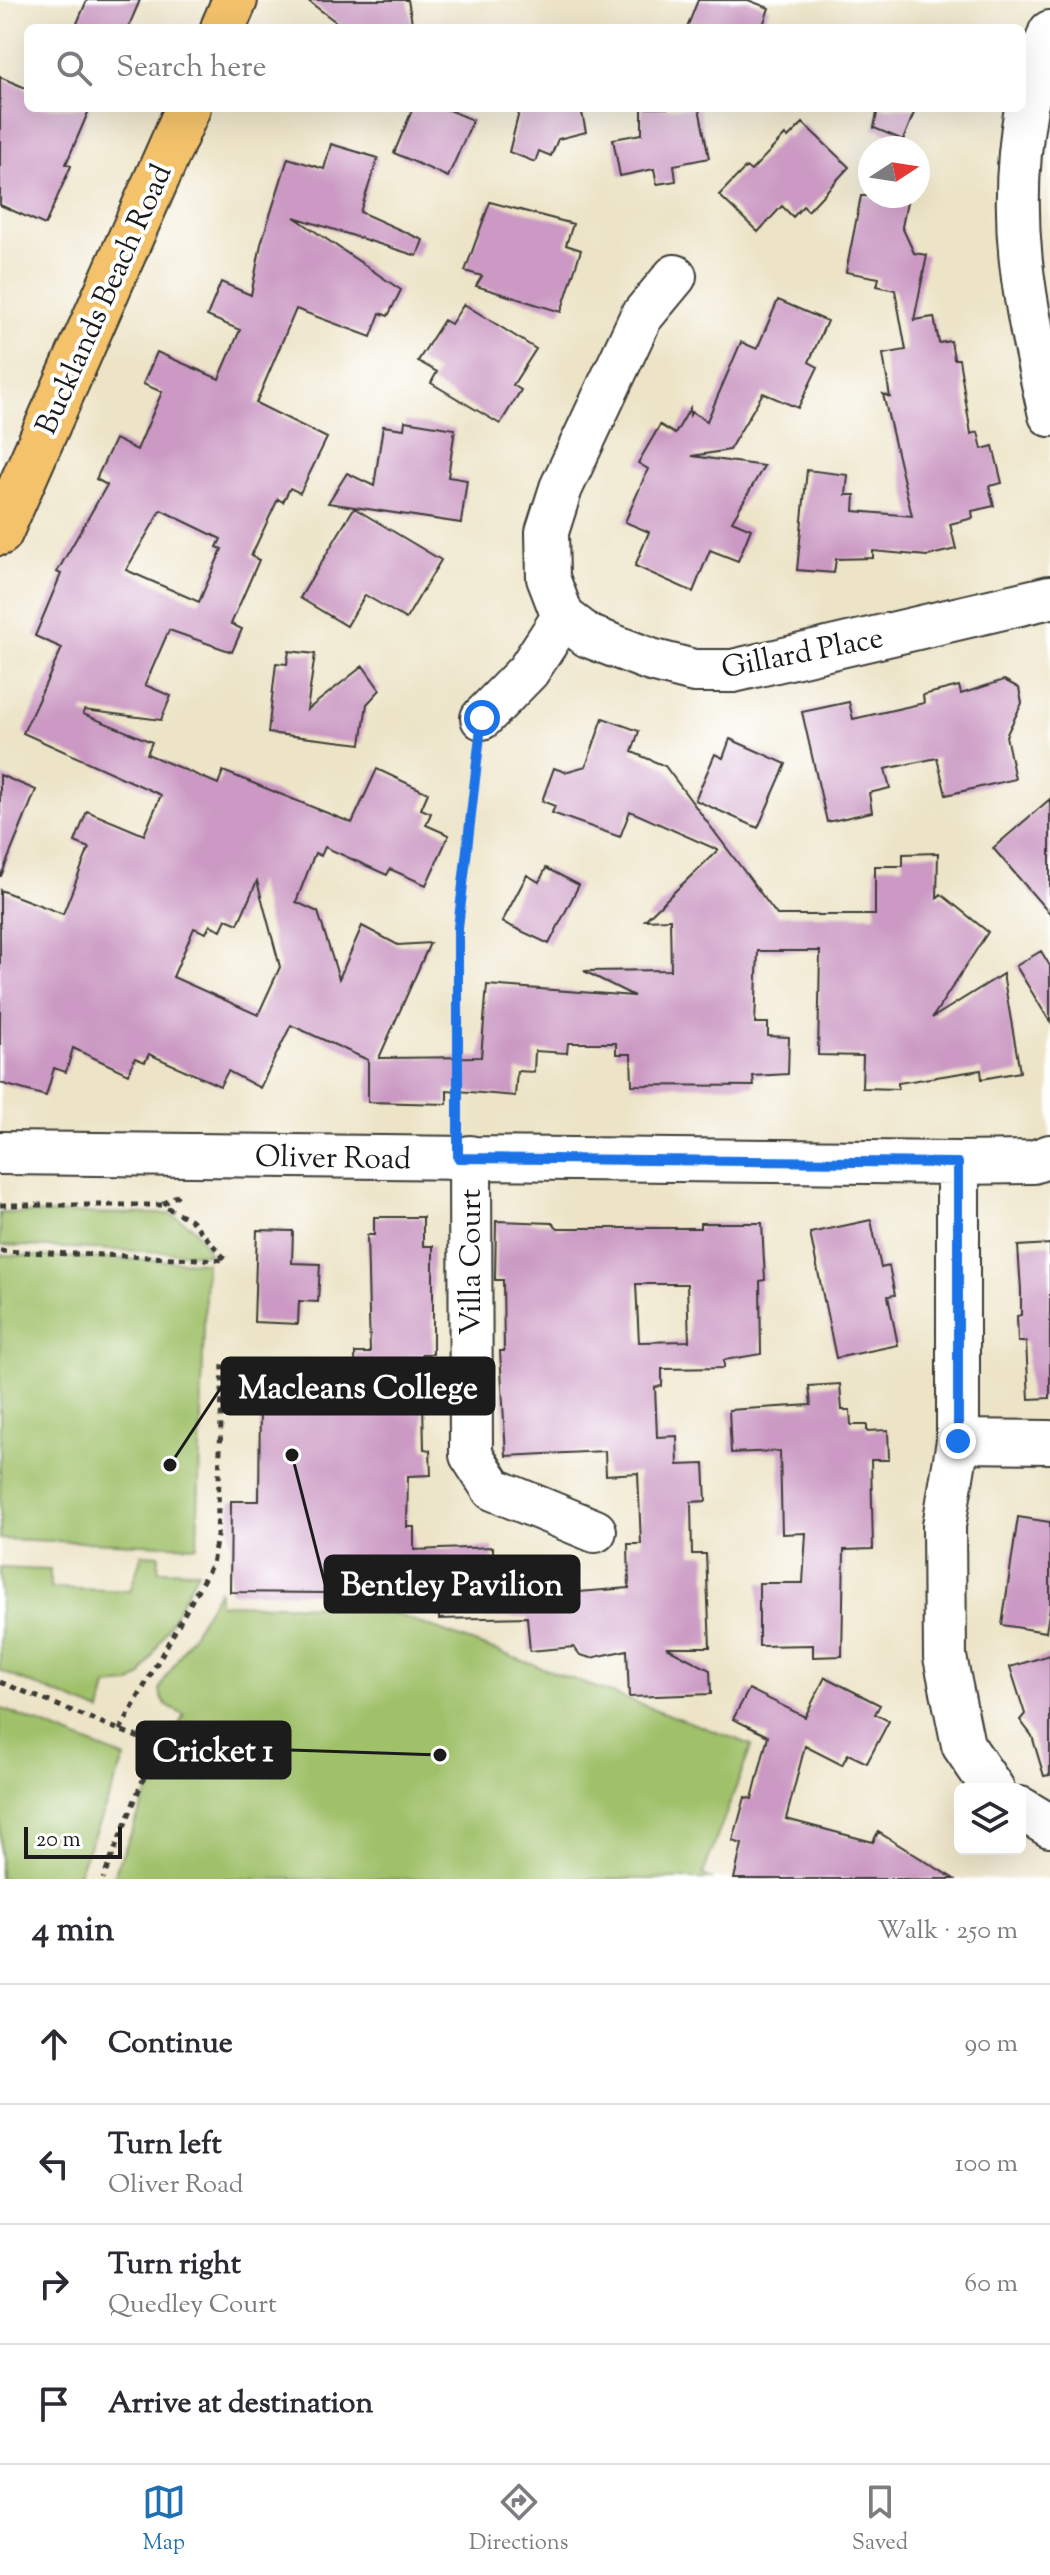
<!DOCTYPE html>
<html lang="en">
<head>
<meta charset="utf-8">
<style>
  :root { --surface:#fff; --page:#f7f7f7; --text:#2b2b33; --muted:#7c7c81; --line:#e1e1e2; --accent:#1f6fb2 }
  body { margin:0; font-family:"Sorts Mill Goudy",serif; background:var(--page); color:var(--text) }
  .controls { position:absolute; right:24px; bottom:24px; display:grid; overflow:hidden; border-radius:12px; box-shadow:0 8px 32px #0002 }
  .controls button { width:72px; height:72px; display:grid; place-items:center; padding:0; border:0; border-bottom:2px solid var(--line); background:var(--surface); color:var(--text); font:40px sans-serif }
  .compass { position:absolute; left:858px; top:136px; width:72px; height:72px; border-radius:50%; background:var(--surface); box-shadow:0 8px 32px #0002; rotate:78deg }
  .scale { position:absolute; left:24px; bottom:20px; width:98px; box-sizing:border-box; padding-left:8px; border:4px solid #1c1c1c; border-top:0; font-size:22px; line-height:28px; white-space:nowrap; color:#1c1c1c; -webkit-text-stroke:6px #fff; paint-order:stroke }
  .stop { position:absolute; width:24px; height:24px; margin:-18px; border:6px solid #1a73e8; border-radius:50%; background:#fff }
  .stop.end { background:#1a73e8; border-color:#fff; box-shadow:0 2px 8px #0008 }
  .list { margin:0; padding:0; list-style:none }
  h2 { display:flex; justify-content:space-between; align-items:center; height:104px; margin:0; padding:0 32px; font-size:34px }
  h2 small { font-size:26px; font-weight:400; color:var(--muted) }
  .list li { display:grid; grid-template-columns:52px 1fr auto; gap:24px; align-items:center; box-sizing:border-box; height:120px; padding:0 32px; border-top:2px solid var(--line) }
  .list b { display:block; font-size:30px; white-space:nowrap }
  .list p { margin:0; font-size:26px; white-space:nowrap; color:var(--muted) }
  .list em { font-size:26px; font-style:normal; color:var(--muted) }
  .icon { flex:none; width:44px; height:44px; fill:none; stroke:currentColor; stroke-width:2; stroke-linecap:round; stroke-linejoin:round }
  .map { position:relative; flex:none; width:1050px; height:1879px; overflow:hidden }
  .search { position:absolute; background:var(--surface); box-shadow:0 8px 32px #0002; left:24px; right:24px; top:24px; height:88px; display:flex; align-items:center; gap:20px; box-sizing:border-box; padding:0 28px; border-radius:12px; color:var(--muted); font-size:30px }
  .sheet { height:584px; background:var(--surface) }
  nav { display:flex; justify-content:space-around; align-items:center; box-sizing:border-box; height:112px; border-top:2px solid var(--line); background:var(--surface); font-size:22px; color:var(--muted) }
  nav a { display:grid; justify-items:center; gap:4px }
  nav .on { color:var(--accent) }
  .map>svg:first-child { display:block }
</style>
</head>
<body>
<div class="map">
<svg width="1050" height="1879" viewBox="0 0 1050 1879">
  <rect width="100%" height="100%" fill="#fff"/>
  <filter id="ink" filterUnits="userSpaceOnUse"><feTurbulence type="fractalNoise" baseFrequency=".0125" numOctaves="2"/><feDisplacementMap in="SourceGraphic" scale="16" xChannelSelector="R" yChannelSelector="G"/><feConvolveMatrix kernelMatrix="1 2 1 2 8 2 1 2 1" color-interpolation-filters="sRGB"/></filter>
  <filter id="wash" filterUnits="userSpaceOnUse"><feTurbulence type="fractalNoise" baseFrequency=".006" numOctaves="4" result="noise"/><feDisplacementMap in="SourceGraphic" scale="32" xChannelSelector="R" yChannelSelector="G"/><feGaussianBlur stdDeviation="1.8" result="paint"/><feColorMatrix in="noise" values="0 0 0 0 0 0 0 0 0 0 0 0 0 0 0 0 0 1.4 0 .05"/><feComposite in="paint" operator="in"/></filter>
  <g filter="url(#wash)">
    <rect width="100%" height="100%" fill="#ede4c7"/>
    <!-- green -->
    <path fill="#a0c16a" stroke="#5e6e43" stroke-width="2" d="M0 1213 171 1214 194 1228 210 1254 0 1245Z
      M0 1255 206 1262 197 1546 0 1539Z
      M142 1554 159 1555 158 1570 198 1571 141 1677 129 1684 107 1686 101 1712 0 1671V1568L50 1570V1588L130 1591Z
      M219 1590V1604L338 1606 341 1594 752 1745 703 1874 711 1879H112L165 1751 184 1715C170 1708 161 1706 160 1688Z
      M0 1708 125 1758 76 1879H0Z"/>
    <g id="blocks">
      <!-- building -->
      <path fill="#cb99c3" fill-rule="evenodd" d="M87 0H140L128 28H75Z
        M307 0H408L413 28H344Z
        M698 0H748L769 8 762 28H687Z
        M0 77 28 89V108H90L66 164 71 166 45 225 0 205Z
        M413 108H444L473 120 448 177 394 153Z
        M520 108H581L586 132 558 139 551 156 539 151 535 162 509 152Z
        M642 108H699L709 158 674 165 676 181 657 184 654 169 620 176 613 139 642 134Z
        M878 108H916L903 140 874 128Z
        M803 123 849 167 808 211 803 206 793 217 782 206 758 232 719 195 746 167 751 171 785 135 788 138Z
        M331 144 378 158 360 212 423 240 417 256 294 217 401 290 388 316 380 313 371 337 296 309 256 403 327 438 300 493 290 488 283 502 278 499 251 556 259 560 231 624 242 629 232 652 169 630 145 685 171 696 161 720 84 710 83 714 152 742 147 754 218 784 223 771 352 823 377 769 428 793 421 809 431 813 426 825 449 835 426 885 390 869 387 875 325 847 321 856 315 853 296 902 318 912 339 979 362 926 398 945 430 943 379 1058 481 1057 487 985 634 996 584 971 671 970 670 919 645 920 718 850 630 811 620 837 552 813 555 806 542 801 554 768 565 772 586 766 603 718 639 731 632 752 665 766 777 915H875V866H903V854L938 853 937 898 941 894 988 932 932 1018 1003 974 1020 1072 982 1079 981 1070 898 1083V1089L862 1088 863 1056 818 1055 820 951H758L755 1023H768V1036L789 1037 788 1074 753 1076 754 1086 632 1085 631 1054H616V1043H568L567 1053 535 1051 534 1072 517 1071 515 1096 447 1090V1104L368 1102V1060L291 1025 260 1088 228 1071 220 1086 149 1054 145 1062 135 1058 128 1074 73 1048 66 1072 54 1068 46 1096 0 1083V890L63 914 89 848 75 842 87 811 144 835 161 795 23 733 62 648 35 636 61 574 57 572 107 485 96 479 115 439 137 450 162 392 143 384 157 352 219 379 240 330 207 316 221 282 251 295 261 244 288 158 324 169ZM161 510 221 539 217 547 222 549 199 602 126 570ZM257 881 280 967 258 1015 173 977 194 928 206 933 210 925 221 930 226 919 238 924Z
        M861 196H900L899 201 907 202 902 227 914 253 927 255 914 320 934 317 939 343 951 341 954 359H959L971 434 978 432 982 449 993 446 1002 483 989 486 994 506 972 511 973 518 950 524 956 549 927 556 873 551V558L836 559 834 573 797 570 807 470 848 475 846 495H855L854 511 912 516 883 394 890 397 883 354 906 350 895 290 877 286 879 278 846 272Z
        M490 202 573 224 566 245 581 250 561 312 476 286 482 276 465 271Z
        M778 300 827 321 809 362 818 367 798 408 763 393 729 450 692 456 764 466 732 521 751 529 738 561 710 550 693 592 635 566 649 532 625 522 648 469 638 463 660 425 675 434 690 408V415L692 412 707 421 741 342 757 349Z
        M464 304 536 349 513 385 521 390 500 424 431 383 437 372 418 361 444 320 451 324Z
        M405 421 455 429 448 477 467 480 461 523 328 503 347 473 374 486 383 426 404 429Z
        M354 508 441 560 406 619 365 595 347 626 300 598Z
        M289 651 315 654 307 710 363 666 380 690 367 704 361 744 268 733 276 663 287 664Z
        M1004 680 1019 688 1022 703 1006 736 1015 779 946 795 937 758 885 769 890 788 869 793 872 812 827 822 802 712 849 702 853 719 924 703 923 695 959 686 961 694Z
        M730 739 786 764 758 828 695 800 715 754 723 758Z
        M0 775 36 790 1 876H0Z
        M1050 799V914L993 848Z
        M546 868 579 885 549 944 502 922 527 875 539 882Z
        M1041 951 1050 966V1022L1016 966Z
        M374 1217H423V1246H433V1354H422L424 1449 430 1450 431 1475 408 1476 407 1527H414V1550L493 1547V1569H512V1580L564 1575 565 1586 578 1584 579 1592 629 1588 628 1544H641L638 1473 606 1475 605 1451 506 1456 500 1351H504L503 1280H495L496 1221 552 1223 558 1228H700V1223H762L765 1280 760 1281 761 1354 724 1360V1368L662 1369V1386L655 1387 657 1437 677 1436 678 1465 704 1464 706 1501 691 1502 692 1554H706L710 1647H666L710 1670 711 1694 629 1697 627 1650 591 1658 580 1655 574 1647 530 1651 527 1617 439 1619V1602H434L433 1579 325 1578V1593L230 1592 231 1501H259L260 1402 356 1405 355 1353H370L367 1235H374ZM636 1284H687L689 1341 639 1342Z
        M871 1220 881 1268 889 1266 895 1295 888 1296 898 1345 836 1358 810 1233Z
        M257 1230 293 1231 292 1263 320 1264 318 1302 299 1301 298 1324 254 1322Z
        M1050 1244V1398L1029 1399 1026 1342H1018L1017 1316 1021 1315V1290L1018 1246Z
        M840 1384 842 1410H850L851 1425H867V1431L888 1430 889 1460H871L873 1549 844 1550 842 1656 813 1657V1645L759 1646V1583H803L806 1533 782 1534 780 1451 731 1453 729 1410 811 1405 809 1386Z
        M1018 1517 1050 1522V1607L1046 1632 1002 1625Z
        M1050 1655V1775L1044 1776 1032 1736 1020 1720 1025 1714 1010 1667Z
        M825 1677 880 1705 875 1714 889 1721 867 1763 848 1754 842 1765 805 1746 786 1819 873 1842 878 1832 954 1879H734L742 1844 733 1841 745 1797 752 1799 768 1736 733 1719 749 1689 805 1717Z"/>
    </g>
  </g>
  <g filter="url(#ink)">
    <use href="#blocks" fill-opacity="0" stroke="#3b3a36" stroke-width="2"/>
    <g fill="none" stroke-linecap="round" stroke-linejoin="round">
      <defs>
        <path id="minor" d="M1050 32C1042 56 1031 82 1026 108 1006 223 1025 304 1050 415
          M675 276 641 317 561 488 547 532 548 578 563 617 588 636 651 660 694 671H733L1050 597
          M482 718 528 671 563 617
          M0 1153 958 1163 1033 1162 1050 1156
          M470 1157 471 1455 493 1489 595 1531
          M958 1163V1441L944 1526 945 1657 963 1745 993 1789
          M958 1441 1050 1442
          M1020 1808 1050 1826"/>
        <path id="major" d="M223 28 235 0
          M0 533 188 108"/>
      </defs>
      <!-- minor casing -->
      <use href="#minor" stroke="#3b3a36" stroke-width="46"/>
      <!-- major casing -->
      <use href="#major" stroke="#3b3a36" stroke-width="48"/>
      <!-- path -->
      <path stroke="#3b3a36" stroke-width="5" stroke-dasharray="6 6" stroke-linecap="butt" d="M458 1121V928L478 753
        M163 1204 181 1193
        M0 1205H162L191 1220 226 1260
        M0 1251 225 1260
        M0 1682 157 1745 103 1879
        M120 1730 212 1564 217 1536 223 1364"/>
      <!-- minor -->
      <use href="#minor" stroke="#fff" stroke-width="42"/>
      <!-- major -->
      <use href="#major" stroke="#f3c26a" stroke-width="44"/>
    </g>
  </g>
  <g fill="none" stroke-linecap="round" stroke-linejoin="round" filter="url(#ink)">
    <!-- route -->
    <path stroke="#1a73e8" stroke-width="10" d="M482 718 458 928V1158L958 1163V1441"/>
  </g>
  <g text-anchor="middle" stroke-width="8" stroke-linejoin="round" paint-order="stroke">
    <!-- street labels -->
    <g font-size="30" fill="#1c1c1c" stroke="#fff">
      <text transform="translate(103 299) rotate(-66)" y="10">Bucklands Beach Road</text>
      <text transform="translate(802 652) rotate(-11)" y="10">Gillard Place</text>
      <text transform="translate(333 1157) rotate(1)" y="10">Oliver Road</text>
      <text transform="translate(470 1262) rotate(-90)" y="10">Villa Court</text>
    </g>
  </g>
  <!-- callouts -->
  <path fill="none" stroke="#1c1c1c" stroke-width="3" d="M170 1465L222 1386M292 1455L325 1584M440 1755L290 1750"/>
  <g fill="#1c1c1c" stroke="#fff" stroke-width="3">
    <circle cx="170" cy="1465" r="8"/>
    <circle cx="292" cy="1455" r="8"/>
    <circle cx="440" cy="1755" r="8"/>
  </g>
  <g fill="#1c1c1c" stroke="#1c1c1c" stroke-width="3">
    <rect x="222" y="1358" width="272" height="56" rx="8"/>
    <rect x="325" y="1556" width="254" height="56" rx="8"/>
    <rect x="137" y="1722" width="153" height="56" rx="8"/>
  </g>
  <g font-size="32" text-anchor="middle" font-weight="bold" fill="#fff">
    <text x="358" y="1398">Macleans College</text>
    <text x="452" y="1595">Bentley Pavilion</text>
    <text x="213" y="1761">Cricket 1</text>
  </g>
</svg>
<div class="controls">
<button><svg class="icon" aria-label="layers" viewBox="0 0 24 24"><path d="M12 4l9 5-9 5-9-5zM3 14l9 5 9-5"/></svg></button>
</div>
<svg class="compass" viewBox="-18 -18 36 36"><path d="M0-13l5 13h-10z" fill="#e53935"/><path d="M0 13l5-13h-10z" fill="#7c7c81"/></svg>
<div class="scale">20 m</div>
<div class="stop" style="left:482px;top:718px"></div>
<div class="stop end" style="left:958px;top:1441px"></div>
<div class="search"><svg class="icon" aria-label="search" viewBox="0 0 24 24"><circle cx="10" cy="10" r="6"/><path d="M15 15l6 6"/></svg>Search here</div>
</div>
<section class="sheet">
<h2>4 min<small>Walk · 250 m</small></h2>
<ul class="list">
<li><svg class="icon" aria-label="ahead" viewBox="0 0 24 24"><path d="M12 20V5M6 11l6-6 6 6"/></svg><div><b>Continue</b></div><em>90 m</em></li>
<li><svg class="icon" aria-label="left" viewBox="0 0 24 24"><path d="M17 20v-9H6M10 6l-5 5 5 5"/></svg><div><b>Turn left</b><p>Oliver Road</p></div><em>100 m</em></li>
<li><svg class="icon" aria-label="right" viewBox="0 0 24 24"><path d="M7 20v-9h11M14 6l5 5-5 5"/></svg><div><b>Turn right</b><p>Quedley Court</p></div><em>60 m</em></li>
<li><svg class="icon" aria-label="arrive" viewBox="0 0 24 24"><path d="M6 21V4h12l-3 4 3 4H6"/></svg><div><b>Arrive at destination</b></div></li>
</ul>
</section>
<nav>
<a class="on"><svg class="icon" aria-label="map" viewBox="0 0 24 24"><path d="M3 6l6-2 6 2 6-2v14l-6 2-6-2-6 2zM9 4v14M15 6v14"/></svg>Map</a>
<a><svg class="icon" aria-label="directions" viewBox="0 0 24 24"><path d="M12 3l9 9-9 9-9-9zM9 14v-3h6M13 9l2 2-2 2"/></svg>Directions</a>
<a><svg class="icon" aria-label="saved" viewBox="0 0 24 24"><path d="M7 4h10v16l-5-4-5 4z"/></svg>Saved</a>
</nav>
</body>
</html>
